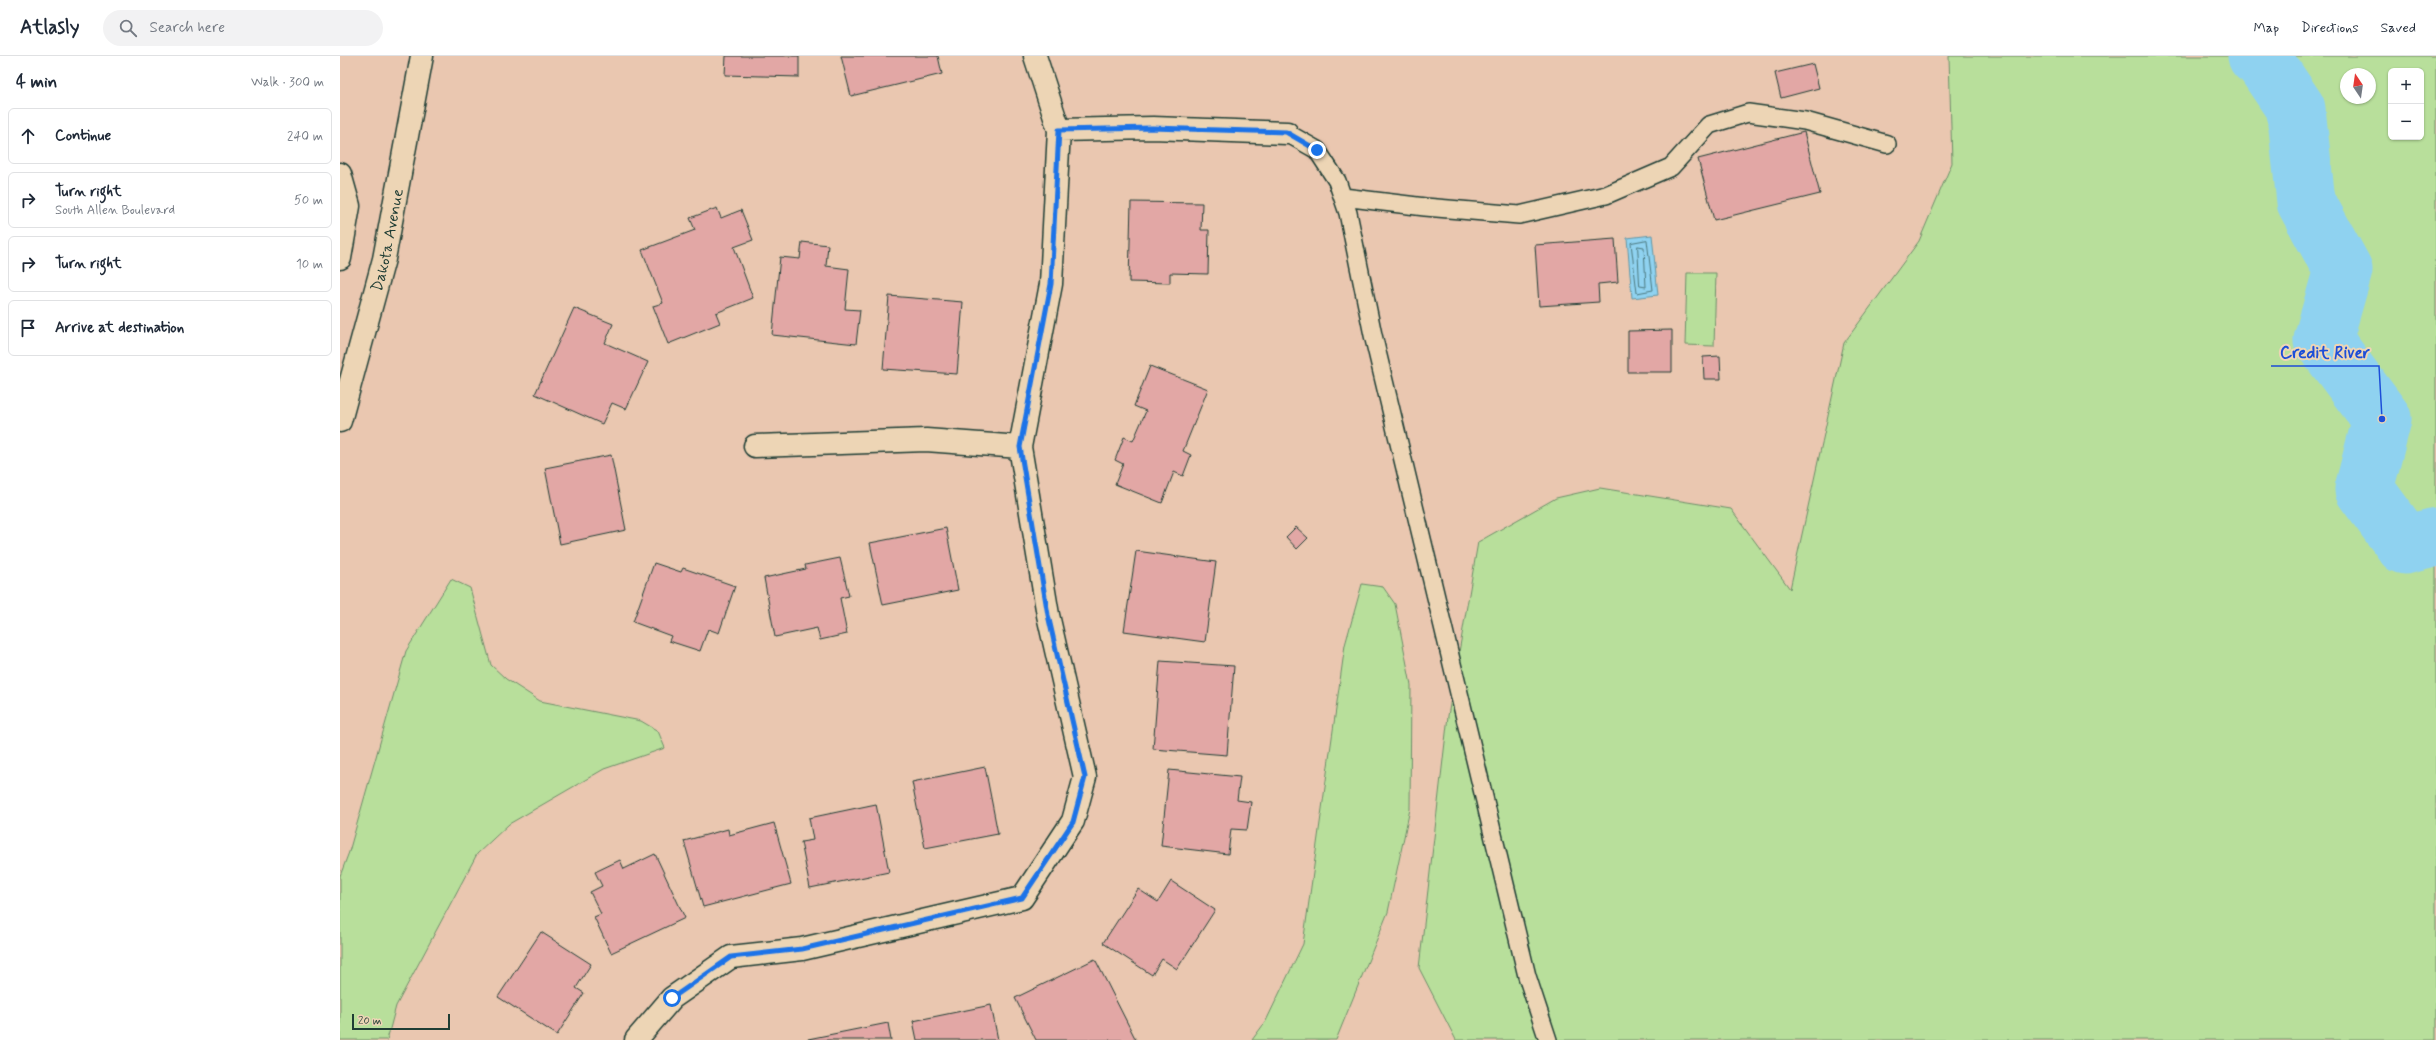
<!DOCTYPE html>
<html lang="en">
<head>
<meta charset="utf-8">
<style>
  :root { --surface:#fff; --page:#f2f2f3; --text:#1f2937; --muted:#747a83; --line:#e0e1e3 }
  body { margin:0; font-family:Mynerve,sans-serif; background:var(--page); color:var(--text) }
  .controls { position:absolute; right:12px; top:12px; display:grid; overflow:hidden; border-radius:6px; box-shadow:0 1px 3px #0004 }
  .controls button { width:36px; height:36px; display:grid; place-items:center; padding:0; border:0; border-bottom:1px solid var(--line); background:var(--surface); color:var(--text); font:20px sans-serif }
  .compass { position:absolute; left:2000px; top:12px; width:36px; height:36px; border-radius:50%; background:var(--surface); box-shadow:0 1px 3px #0004; rotate:347deg }
  .scale { position:absolute; left:12px; bottom:10px; width:98px; box-sizing:border-box; padding-left:4px; border:2px solid #1f3d34; border-top:0; font-size:11px; line-height:14px; white-space:nowrap; color:#1f3d34; -webkit-text-stroke:3px #edd5b5; paint-order:stroke }
  .stop { position:absolute; width:12px; height:12px; margin:-9px; border:3px solid #1a73e8; border-radius:50%; background:#fff }
  .stop.end { background:#1a73e8; border-color:#fff; box-shadow:0 1px 4px #0008 }
  .list { margin:0; padding:0; list-style:none }
  h2 { display:flex; justify-content:space-between; align-items:center; height:52px; margin:0; padding:0 16px; font-size:17px }
  h2 small { font-size:13px; font-weight:400; color:var(--muted) }
  .list li { display:grid; grid-template-columns:26px 1fr auto; gap:12px; align-items:center; box-sizing:border-box; height:56px; margin:0 8px 8px; padding:0 8px; border:1px solid var(--line); border-radius:6px }
  .list b { display:block; font-size:15px; white-space:nowrap }
  .list p { margin:0; font-size:13px; white-space:nowrap; color:var(--muted) }
  .list em { font-size:13px; font-style:normal; color:var(--muted) }
  .icon { flex:none; width:22px; height:22px; fill:none; stroke:currentColor; stroke-width:2; stroke-linecap:round; stroke-linejoin:round }
  .map { position:relative; flex:none; width:2096px; height:984px; overflow:hidden }
  header { display:flex; align-items:center; gap:24px; box-sizing:border-box; height:56px; padding:0 20px; background:var(--surface); border-bottom:1px solid var(--line) }
  header strong { font-size:19px }
  nav { display:flex; gap:22px; margin-inline-start:auto; font-size:14px }
  .search { width:280px; height:36px; background:var(--page); display:flex; align-items:center; gap:10px; box-sizing:border-box; padding:0 14px; border-radius:22px; color:var(--muted); font-size:15px }
  main { display:flex }
  aside { flex:1; background:var(--surface) }
  .map>svg:first-child { display:block }
</style>
</head>
<body>
<header>
<strong>Atlasly</strong>
<div class="search"><svg class="icon" aria-label="search" viewBox="0 0 24 24"><circle cx="10" cy="10" r="6"/><path d="M15 15l6 6"/></svg>Search here</div>
<nav><a>Map</a><a>Directions</a><a>Saved</a></nav>
</header>
<main>
<aside>
<h2>4 min<small>Walk · 300 m</small></h2>
<ul class="list">
<li><svg class="icon" aria-label="ahead" viewBox="0 0 24 24"><path d="M12 20V5M6 11l6-6 6 6"/></svg><div><b>Continue</b></div><em>240 m</em></li>
<li><svg class="icon" aria-label="right" viewBox="0 0 24 24"><path d="M7 20v-9h11M14 6l5 5-5 5"/></svg><div><b>Turn right</b><p>South Allen Boulevard</p></div><em>50 m</em></li>
<li><svg class="icon" aria-label="right" viewBox="0 0 24 24"><path d="M7 20v-9h11M14 6l5 5-5 5"/></svg><div><b>Turn right</b></div><em>10 m</em></li>
<li><svg class="icon" aria-label="arrive" viewBox="0 0 24 24"><path d="M6 21V4h12l-3 4 3 4H6"/></svg><div><b>Arrive at destination</b></div></li>
</ul>
</aside>
<div class="map">
<svg width="2096" height="984" viewBox="0 0 2096 984">
  <rect width="100%" height="100%" fill="#eac7b0"/>
  <filter id="ink" filterUnits="userSpaceOnUse"><feTurbulence type="fractalNoise" baseFrequency=".025" numOctaves="2"/><feDisplacementMap in="SourceGraphic" scale="8" xChannelSelector="R" yChannelSelector="G"/><feConvolveMatrix kernelMatrix="1 2 1 2 8 2 1 2 1" color-interpolation-filters="sRGB"/></filter>
  <g filter="url(#ink)">
    <!-- green -->
    <path fill="#b8df9b" stroke="#6c8e68" fill-rule="evenodd" d="M1609 0H2096V984H1116L1079 912 1108 660 1138 486 1216 442 1260 432 1391 453 1450 533 1504 287 1579 185 1612 107ZM2051 15H2081V81H2051ZM2006 18H2030V42H2006Z
      M1347 217H1376L1374 290 1345 289Z
      M111 523 130 532 151 609 166 623 200 645 301 665 318 675 325 692 264 713 169 768 137 798 56 950 47 984H0V820L9 796 66 595Z
      M1022 528 1043 531 1055 548 1071 629 1070 753 1048 856 996 984H912L926 965 963 888 1005 589Z"/>
    <!-- water -->
    <path fill="#8fd2f0" stroke="#6296a5" d="M1312 179 1318 239 1292 242 1287 182Z"/>
    <g fill="none" stroke-linecap="round" stroke-linejoin="round">
      <!-- shore -->
      <path stroke="#4c797f" stroke-width="1" d="M1307 184 1313 234 1297 237 1291 187Z
        M1298 190 1304 191 1306 231 1300 230Z"/>
      <!-- river -->
      <path stroke="#8fd2f0" stroke-width="59" d="M1917 0 1921 1 1956 53 1966 146 2003 214 1983 284 2042 363 2024 433 2065 489 2096 481"/>
    </g>
    <!-- building -->
    <path fill="#e2a7a5" stroke="#1f3d34" d="M386 0H459V21L385 19Z
      M501 0H598L602 18 511 40Z
      M1473 8 1479 32 1441 42 1435 17Z
      M1464 76 1480 138 1374 164 1358 103Z
      M791 146 862 147 861 174H869L868 218 830 217V227L789 226Z
      M377 152 381 162 401 154 413 184 394 191 413 242 376 257 380 267 328 288 313 250 323 247 302 194 355 174 350 162Z
      M1275 183 1278 226 1258 228 1259 246 1199 250 1195 189Z
      M462 186 488 189 486 210 509 213 505 253 520 254 516 288 432 279 440 201 460 203Z
      M549 240 623 246 617 318 543 313Z
      M234 252 273 268 265 287 308 306 286 353 272 347 262 368 195 338Z
      M1332 274V316H1288V275Z
      M1380 300 1381 323H1364L1363 301Z
      M810 310 868 333 843 395 851 399 843 420 834 416 822 447 775 428 783 408 775 404 784 381 793 385 806 355 794 350Z
      M271 399 286 474 220 488 205 412Z
      M956 471 968 482 957 493 946 481Z
      M606 472 618 534 543 549 530 487Z
      M796 495 876 506 865 586 784 575Z
      M500 502 509 540 500 542 507 578 480 584 477 572 435 581 424 522 466 513 465 509Z
      M314 507 341 516 343 512 395 530 379 577 368 573 360 595 329 585 331 580 293 566Z
      M820 605 894 610 887 699 813 693Z
      M645 711 658 778 585 792 572 726Z
      M829 714 900 721 897 744 911 746 907 774 891 773 888 798 821 790Z
      M536 748 549 816 470 832 461 786 473 784 469 762Z
      M434 767 451 828 363 851 344 785 388 773 389 779Z
      M315 798 345 862 271 897 254 861 261 858 250 836 262 830 255 816 280 804 284 813Z
      M831 825 875 854 837 913 822 903 812 919 763 887 798 833 818 846Z
      M201 876 251 908 236 932 244 937 217 979 158 941Z
      M755 903 796 984H696L675 942Z
      M651 949 658 984H577L573 965Z
      M548 967 551 984H468V983Z"/>
    <g fill="none" stroke-linecap="round" stroke-linejoin="round">
      <defs>
        <path id="lane" d="M947 77 977 94 997 125 1008 157 1033 279 1187 920 1208 984
          M1003 141 1085 151 1179 159 1266 139 1331 111 1369 69 1408 57 1465 65 1547 88"/>
        <path id="street" d="M695 0 719 74 813 72 947 77
          M415 390 586 384 680 391
          M296 984 332 942 391 901 462 893 682 842 733 765 745 721 708 559 680 391 711 228 719 74"/>
        <g id="secondary">
          <path d="M0 118 9 150 0 202"/>
          <path id="s1" d="M0 365 44 203 82 0"/>
        </g>
      </defs>
      <!-- lane casing -->
      <use href="#lane" stroke="#1f3d34" stroke-width="20"/>
      <!-- street casing -->
      <use href="#street" stroke="#1f3d34" stroke-width="25"/>
      <!-- secondary casing -->
      <use href="#secondary" stroke="#1f3d34" stroke-width="25"/>
      <!-- lane -->
      <use href="#lane" stroke="#edd5b5" stroke-width="17"/>
      <!-- street -->
      <use href="#street" stroke="#edd5b5" stroke-width="22"/>
      <!-- secondary -->
      <use href="#secondary" stroke="#edd5b5" stroke-width="22"/>
    </g>
  </g>
  <g fill="none" stroke-linecap="round" stroke-linejoin="round" filter="url(#ink)">
    <!-- route -->
    <path stroke="#1a73e8" stroke-width="5" d="M332 942 391 901 462 893 682 842 733 766 745 721 708 559 680 391 711 228 719 74 812 72 946 76 977 94"/>
  </g>
  <g text-anchor="middle" stroke-width="4" stroke-linejoin="round" paint-order="stroke">
    <!-- street labels -->
    <g font-size="16" fill="#1f3d34" stroke="#edd5b5">
      <text dy="6" stroke="none"><textPath href="#s1" startOffset="187">Dakota Avenue</textPath></text>
    </g>
  </g>
  <!-- callouts -->
  <path fill="none" stroke="#1d4ed8" stroke-width="1.5" d="M2042 363L2039 310H1931"/>
  <circle fill="#1d4ed8" stroke="#edd5b5" stroke-width="1.5" cx="2042" cy="363" r="4"/>
  <g font-size="17" text-anchor="middle" font-weight="bold" fill="#1d4ed8" stroke="#edd5b5" stroke-width="4" stroke-linejoin="round" paint-order="stroke">
    <text x="1985" y="302">Credit River</text>
  </g>
</svg>
<div class="controls">
<button>+</button>
<button>−</button>
</div>
<svg class="compass" viewBox="-18 -18 36 36"><path d="M0-13l5 13h-10z" fill="#e53935"/><path d="M0 13l5-13h-10z" fill="#747a83"/></svg>
<div class="scale">20 m</div>
<div class="stop" style="left:332px;top:942px"></div>
<div class="stop end" style="left:977px;top:94px"></div>
</div>
</main>
</body>
</html>
